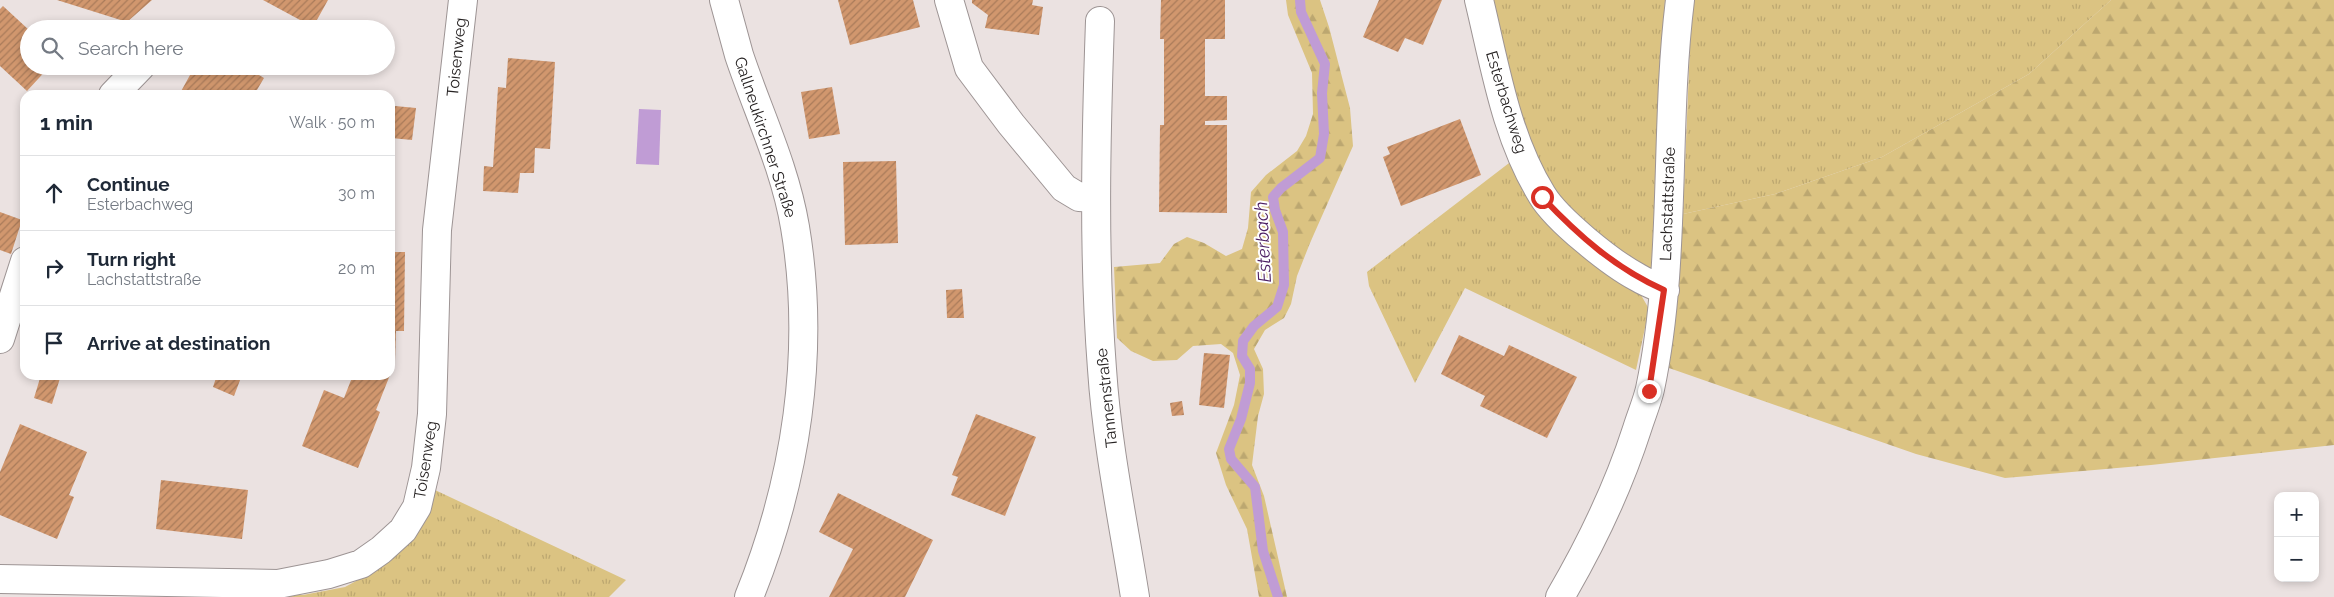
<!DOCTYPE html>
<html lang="en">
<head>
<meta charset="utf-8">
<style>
  :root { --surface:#fff; --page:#f2f2f3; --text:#1f2937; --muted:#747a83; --line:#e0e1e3 }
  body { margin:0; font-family:Raleway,sans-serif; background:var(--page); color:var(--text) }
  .controls { position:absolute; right:15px; bottom:15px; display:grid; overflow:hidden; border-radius:10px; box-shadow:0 2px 8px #0003 }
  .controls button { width:45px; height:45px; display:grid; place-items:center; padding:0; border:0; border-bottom:1px solid var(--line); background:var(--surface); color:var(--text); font:25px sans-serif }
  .stop { position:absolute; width:15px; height:15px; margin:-11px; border:4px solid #d93025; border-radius:50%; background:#fff }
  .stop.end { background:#d93025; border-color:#fff; box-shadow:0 1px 5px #0008 }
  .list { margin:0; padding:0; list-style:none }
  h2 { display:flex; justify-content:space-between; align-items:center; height:65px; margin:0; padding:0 20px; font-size:21px }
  h2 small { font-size:16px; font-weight:400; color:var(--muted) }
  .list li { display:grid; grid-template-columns:32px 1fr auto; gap:15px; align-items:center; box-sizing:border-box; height:75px; padding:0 20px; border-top:1px solid var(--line) }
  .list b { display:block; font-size:19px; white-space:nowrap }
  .list p { margin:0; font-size:16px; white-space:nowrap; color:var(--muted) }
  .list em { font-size:16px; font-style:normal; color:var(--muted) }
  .icon { flex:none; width:28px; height:28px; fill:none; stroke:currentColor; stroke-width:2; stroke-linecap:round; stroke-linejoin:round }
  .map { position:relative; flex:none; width:2334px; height:597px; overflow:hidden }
  .search { position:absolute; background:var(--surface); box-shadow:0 2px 8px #0003; left:20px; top:20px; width:375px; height:55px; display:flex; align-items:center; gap:12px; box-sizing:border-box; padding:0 18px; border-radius:28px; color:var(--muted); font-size:19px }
  .panel { position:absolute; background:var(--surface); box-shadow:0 2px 8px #0003; left:20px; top:90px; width:375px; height:290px; border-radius:15px }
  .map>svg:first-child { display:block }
</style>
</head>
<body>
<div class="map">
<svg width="2334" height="597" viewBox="0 0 2334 597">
  <defs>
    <pattern id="grass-tufts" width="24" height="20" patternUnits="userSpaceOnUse" patternTransform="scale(1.25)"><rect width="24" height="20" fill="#dbc382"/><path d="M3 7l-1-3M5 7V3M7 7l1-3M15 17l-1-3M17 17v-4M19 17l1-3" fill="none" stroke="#bca770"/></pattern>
    <pattern id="forest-firs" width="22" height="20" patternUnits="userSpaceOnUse" patternTransform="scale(1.25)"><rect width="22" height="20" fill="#dbc382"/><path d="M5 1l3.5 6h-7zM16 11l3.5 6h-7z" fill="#bca770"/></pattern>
    <pattern id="building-hatch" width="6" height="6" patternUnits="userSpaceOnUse" patternTransform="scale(1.25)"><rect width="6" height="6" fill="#d1976e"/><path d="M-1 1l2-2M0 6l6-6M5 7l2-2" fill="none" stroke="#a97b5a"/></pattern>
  </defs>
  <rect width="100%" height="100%" fill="#ebe2e1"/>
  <!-- grass -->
  <path fill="url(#grass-tufts)" d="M1486 0H1665L1651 272 1593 241 1532 166Z
    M1694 0H2111L2029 74 1882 157 1775 194 1683 214 1690 45Z
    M1513 160 1564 232 1641 295 1649 309 1636 370 1465 288 1415 383 1369 286 1367 272Z
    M435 490 626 580 609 597H184L187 590 249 595H303L345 587 380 568Z"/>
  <!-- forest -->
  <path fill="url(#forest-firs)" d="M1286 0H1320L1329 27 1350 108 1353 146 1310 243 1297 276 1291 304 1284 318 1265 330 1254 349 1263 369 1264 394 1258 416 1252 465 1264 496 1287 597H1259L1247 529 1226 485 1216 453 1234 405 1240 375 1233 353 1221 344 1193 346 1177 360 1153 361 1131 351 1117 338 1114 267 1160 263 1174 244 1187 237 1204 243 1226 256 1242 249 1248 228 1251 192 1266 175 1297 151 1306 136 1313 114 1312 73 1288 15Z
    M2111 0H2334V445L2151 465 2005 478 1916 454 1669 368 1678 293 1683 214 1775 194 1882 157 2029 74Z"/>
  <!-- water -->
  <path fill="#c09cd5" d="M639 109 661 110 659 165 636 164Z"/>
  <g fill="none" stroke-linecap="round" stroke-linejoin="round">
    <!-- stream -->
    <path stroke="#c09cd5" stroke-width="10" d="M1278 597 1263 551 1255 487 1231 459 1229 449 1241 419 1250 383V369L1242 356 1243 341 1254 326 1277 307 1284 285 1283 232 1275 210 1273 197 1281 188 1320 158 1324 134 1322 93 1325 64 1301 12 1300 0"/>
  </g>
  <!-- building -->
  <path fill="url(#building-hatch)" d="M57 0H152L127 22Z
    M263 0H328L313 27Z
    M838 0H913L920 27 850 45Z
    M972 0H1033L1032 5 1043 7 1039 35 985 28 988 15 972 3Z
    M1161 0H1225V39H1205V96H1227V120L1205 121V125H1227V213L1159 212 1160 125H1164V39H1160Z
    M1379 0H1442L1423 45 1405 38 1398 52 1363 37Z
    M3 6 29 30V66H50L27 91 0 66V9Z
    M508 58 555 62 550 149 535 148 534 173H520L518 193 483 191 484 166 493 167 498 87 506 88Z
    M195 66H264L259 75 264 78 254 95H179Z
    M832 87 840 134 809 139 801 92Z
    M395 106 416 108 412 140 391 138Z
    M1460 119 1481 175 1401 206 1383 157 1390 154 1387 147Z
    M896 161 898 243 845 245 843 162Z
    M0 212 22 220 11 254 0 250Z
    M390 252H405L404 331H396L395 361 390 374Z
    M962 289 964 318H947L946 290Z
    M1459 335 1504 356 1509 345 1577 377 1547 438 1480 406 1485 396 1441 374Z
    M1204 353 1230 355 1224 408 1199 405Z
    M41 375H61L52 404 34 398Z
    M217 375H242L234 396 213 387Z
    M353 375H390L376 410 380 412 358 468 302 446 324 390 344 398Z
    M1182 401 1184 415 1172 416 1170 403Z
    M976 414 1036 437 1005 516 951 495 958 477 952 475Z
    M20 424 87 452 69 495 74 497 57 539 0 515V472Z
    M161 480 248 490 242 539 156 529Z
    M838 493 933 540 905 597H829L853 549 819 532Z"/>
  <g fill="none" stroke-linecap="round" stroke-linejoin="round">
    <defs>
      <path id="minor" d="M949 0 969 68 1011 124 1064 188 1079 197 1096 198
        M1479 0C1495 66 1506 137 1542 195 1557 220 1611 263 1637 277 1645 282 1655 286 1665 290
        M1100 21C1096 137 1093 253 1102 369 1107 445 1123 521 1135 597
        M113 95 141 66
        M0 339 25 261
        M0 579 278 584 329 574 361 564 381 550 403 530 417 507 426 468 432 414 437 230 463 0
        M1560 597C1591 544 1618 488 1637 429 1641 416 1647 402 1650 389 1677 261 1664 129 1680 0"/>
      <path id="tertiary" d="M724 0C729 18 734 37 739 55 758 112 785 167 795 227 816 352 796 481 749 597"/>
    </defs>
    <!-- minor casing -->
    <use href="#minor" stroke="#9d9494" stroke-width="30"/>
    <!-- tertiary casing -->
    <use href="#tertiary" stroke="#9d9494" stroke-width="30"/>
    <!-- minor -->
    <use href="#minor" stroke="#fff" stroke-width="28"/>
    <!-- tertiary -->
    <use href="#tertiary" stroke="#fff" stroke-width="28"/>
  </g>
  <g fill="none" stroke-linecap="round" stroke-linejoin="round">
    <!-- route -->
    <path stroke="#d93025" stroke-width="6" d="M1542 197C1579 236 1615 268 1664 290L1649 391"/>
  </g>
  <g text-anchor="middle" stroke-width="4" stroke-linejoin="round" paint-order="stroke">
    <!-- street labels -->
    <g font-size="16" fill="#262222" stroke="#fff">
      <text transform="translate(456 57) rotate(-84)" y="6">Toisenweg</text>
      <text transform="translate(1507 102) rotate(73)" y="6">Esterbachweg</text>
      <text transform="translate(766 137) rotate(72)" y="6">Gallneukirchner Straße</text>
      <text transform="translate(1667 204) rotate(-88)" y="6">Lachstattstraße</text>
      <text transform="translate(1106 398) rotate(-96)" y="6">Tannenstraße</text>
      <text transform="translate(425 460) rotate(-81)" y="6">Toisenweg</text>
    </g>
    <!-- water labels -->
    <g font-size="18" font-style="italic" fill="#4e2064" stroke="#fff">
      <text transform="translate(1263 242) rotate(-93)" y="6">Esterbach</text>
    </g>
  </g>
</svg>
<div class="controls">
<button>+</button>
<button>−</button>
</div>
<div class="stop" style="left:1542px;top:197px"></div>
<div class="stop end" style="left:1649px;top:391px"></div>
<div class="search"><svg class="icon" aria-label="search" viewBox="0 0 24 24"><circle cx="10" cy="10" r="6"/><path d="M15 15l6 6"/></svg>Search here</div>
<section class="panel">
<h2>1 min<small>Walk · 50 m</small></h2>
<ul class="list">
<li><svg class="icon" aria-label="ahead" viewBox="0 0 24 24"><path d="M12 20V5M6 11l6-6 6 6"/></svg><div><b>Continue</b><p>Esterbachweg</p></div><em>30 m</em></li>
<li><svg class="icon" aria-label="right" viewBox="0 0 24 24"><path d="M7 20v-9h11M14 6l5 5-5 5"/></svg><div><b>Turn right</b><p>Lachstattstraße</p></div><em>20 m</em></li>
<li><svg class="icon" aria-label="arrive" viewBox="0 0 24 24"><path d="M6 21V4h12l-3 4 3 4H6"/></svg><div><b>Arrive at destination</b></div></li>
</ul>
</section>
</div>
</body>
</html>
